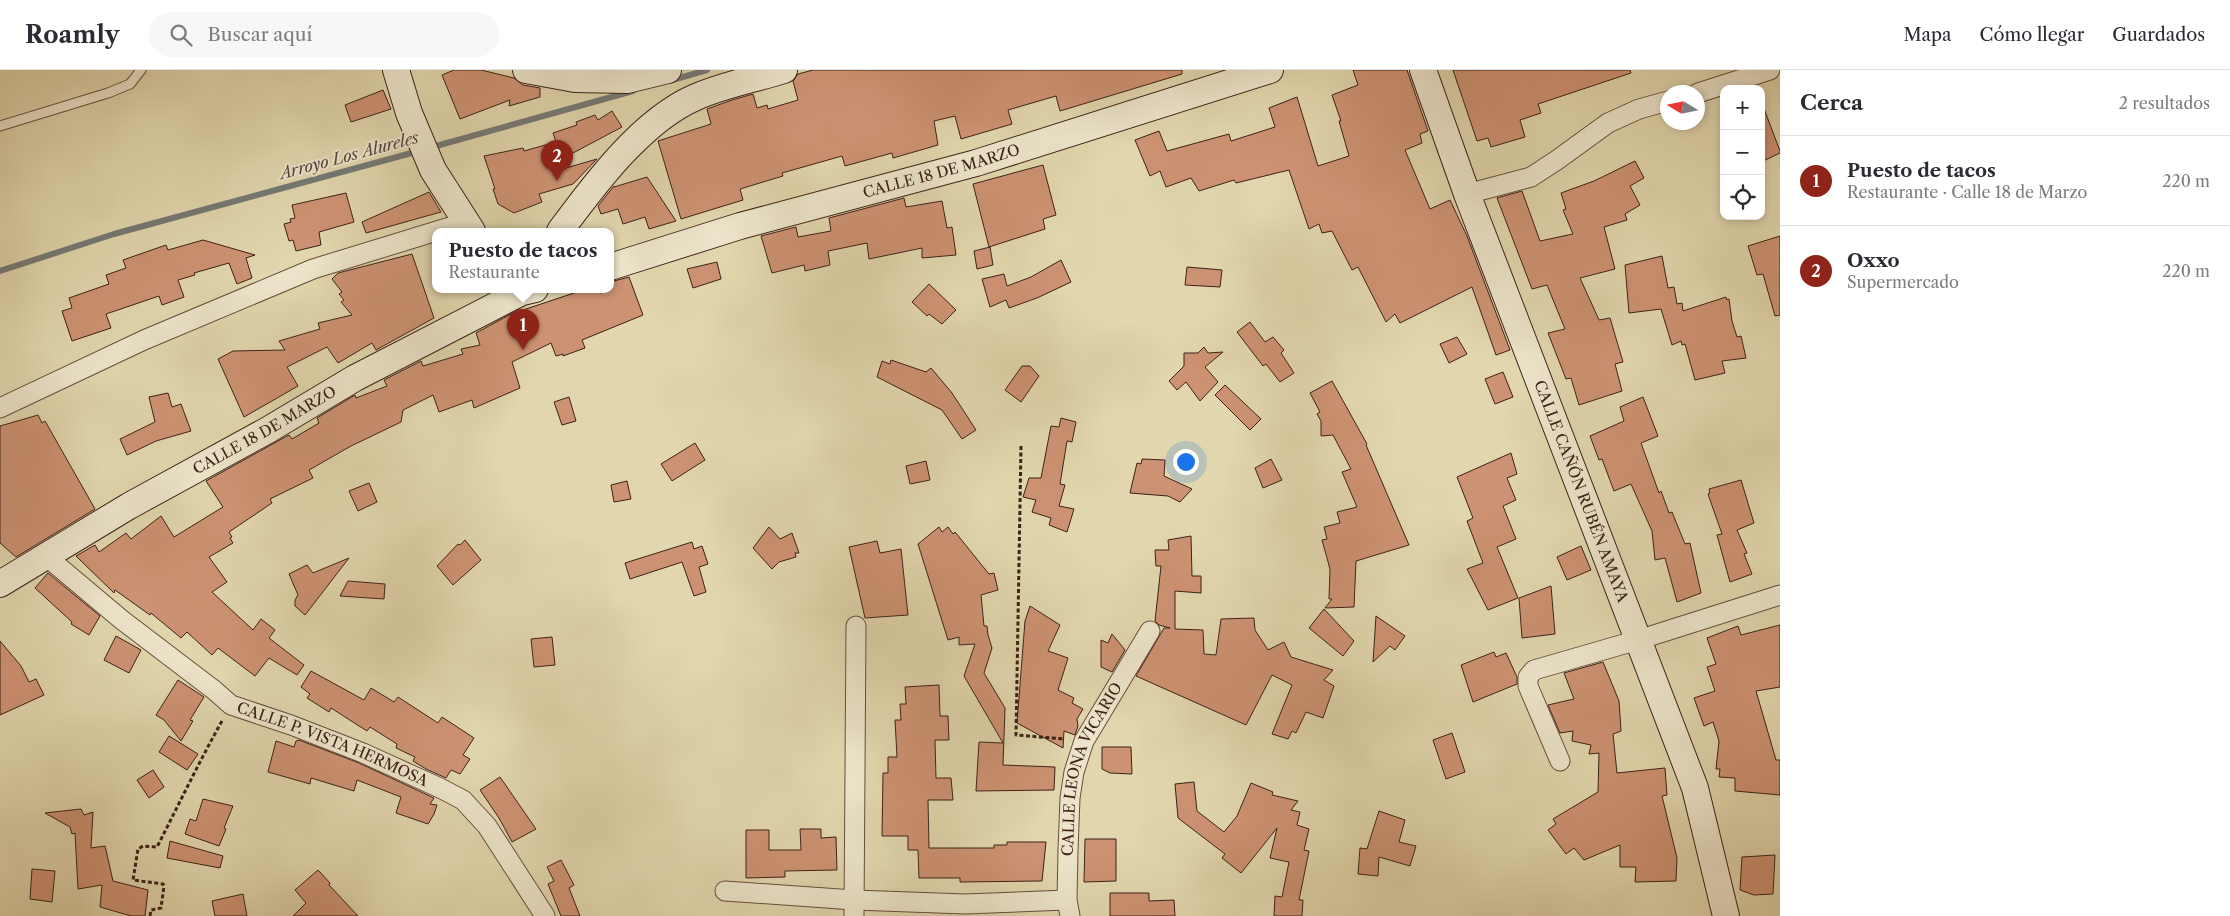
<!DOCTYPE html>
<html lang="es">
<head>
<meta charset="utf-8">
<style>
  :root { --surface:#fff; --page:#f7f7f7; --text:#2b2b33; --muted:#7c7c81; --line:#e1e1e2; --accent:#8f2418 }
  body { margin:0; font-family:"Libre Caslon Text",serif; background:var(--page); color:var(--text) }
  .controls { position:absolute; right:15px; top:15px; display:grid; overflow:hidden; border-radius:10px; box-shadow:0 2px 8px #0003 }
  .controls button { width:45px; height:45px; display:grid; place-items:center; padding:0; border:0; border-bottom:1px solid var(--line); background:var(--surface); color:var(--text); font:25px sans-serif }
  .compass { position:absolute; left:1660px; top:15px; width:45px; height:45px; border-radius:50%; background:var(--surface); box-shadow:0 2px 8px #0003; rotate:280deg }
  .you { position:absolute; left:1185px; top:391px; width:18px; height:18px; margin:-12px; border:4px solid #fff; border-radius:50%; background:#1a73e8; box-shadow:0 0 0 8px #1a73e833 }
  .badge { display:grid; place-items:center; width:32px; height:32px; border-radius:50%; background:var(--accent); color:#fff; font-size:16px; font-weight:700 }
  .pin { position:absolute; translate:-50% -41px; filter:drop-shadow(0 1px 2px #0008) }
  .pin::after { content:''; position:absolute; top:26px; width:18px; height:15px; background:inherit; clip-path:polygon(0 0,100% 0,50% 100%) }
  .popup { position:absolute; left:432px; top:158px; width:182px; height:65px; box-sizing:border-box; display:grid; place-content:center; border-radius:10px; background:var(--surface); filter:drop-shadow(0 1px 4px #0005); font-size:16px; white-space:nowrap; color:var(--muted) }
  .popup b { font-size:19px; color:var(--text) }
  .popup::after { content:''; position:absolute; left:50%; top:100%; margin-left:-10px; border:10px solid transparent; border-top-color:var(--surface) }
  .list { margin:0; padding:0; list-style:none }
  h2 { display:flex; justify-content:space-between; align-items:center; height:65px; margin:0; padding:0 20px; font-size:21px }
  h2 small { font-size:16px; font-weight:400; color:var(--muted) }
  .list li { display:grid; grid-template-columns:32px 1fr auto; gap:15px; align-items:center; box-sizing:border-box; height:90px; padding:0 20px; border-top:1px solid var(--line) }
  .list b { display:block; font-size:19px; white-space:nowrap }
  .list p { margin:0; font-size:16px; white-space:nowrap; color:var(--muted) }
  .list em { font-size:16px; font-style:normal; color:var(--muted) }
  .icon { flex:none; width:28px; height:28px; fill:none; stroke:currentColor; stroke-width:2; stroke-linecap:round; stroke-linejoin:round }
  .map { position:relative; flex:none; width:1780px; height:846px; overflow:hidden }
  header { display:flex; align-items:center; gap:30px; box-sizing:border-box; height:70px; padding:0 25px; background:var(--surface); border-bottom:1px solid var(--line) }
  header strong { font-size:24px }
  nav { display:flex; gap:28px; margin-inline-start:auto; font-size:18px }
  .search { width:350px; height:45px; background:var(--page); display:flex; align-items:center; gap:12px; box-sizing:border-box; padding:0 18px; border-radius:28px; color:var(--muted); font-size:19px }
  main { display:flex }
  aside { flex:1; background:var(--surface) }
  .map>svg:first-child { display:block }
</style>
</head>
<body>
<header>
<strong>Roamly</strong>
<div class="search"><svg class="icon" aria-label="search" viewBox="0 0 24 24"><circle cx="10" cy="10" r="6"/><path d="M15 15l6 6"/></svg>Buscar aquí</div>
<nav><a>Mapa</a><a>Cómo llegar</a><a>Guardados</a></nav>
</header>
<main>
<div class="map">
<svg width="1780" height="846" viewBox="0 0 1780 846">
  <rect width="100%" height="100%" fill="#e1d6ad"/>
  <filter id="stains"><feTurbulence type="fractalNoise" baseFrequency=".004" numOctaves="4"/><feColorMatrix values="0 0 0 0 .2 0 0 0 0 .09 0 0 0 0 .02 0 0 0 .5 -.17"/></filter>
  <radialGradient id="worn" r=".72"><stop offset=".6" stop-color="#630" stop-opacity="0"/><stop offset="1" stop-color="#630" stop-opacity=".3"/></radialGradient>
  <g fill="none" stroke-linecap="round" stroke-linejoin="round">
    <!-- stream -->
    <path stroke="#757a76" stroke-width="6" d="M669 11 707 0
      M429 78 633 21
      M0 201 114 164 419 81"/>
  </g>
  <!-- building -->
  <path fill="#cd9273" stroke="#3d2117" d="M454 0H481L514 8 523 15 540 18V27L509 36 510 30 460 49 442 5Z
    M813 0H1182V4L1060 41 1056 26 1008 40 1012 54 961 69 955 46 934 51 938 75 893 88 892 83 845 96 842 86 782 103 783 106 740 119 743 130 681 149 658 71 711 54 707 39 732 30 753 24 757 38 767 35 768 39 798 30 793 11 798 4Z
    M1353 0H1407L1428 61 1420 64 1422 73 1405 80 1430 139 1450 130 1467 166 1510 280 1496 285 1472 217 1400 253 1395 244 1386 252 1358 197 1352 200 1332 161 1322 163 1319 154 1309 159 1289 100 1236 113 1234 110 1199 121 1191 108 1166 117 1160 101 1150 106 1135 70 1159 61 1167 81 1229 64 1231 71 1275 57 1269 38 1297 27 1318 96 1349 86 1339 51H1341L1332 25 1358 15Z
    M1453 0H1630L1631 3 1538 34 1541 43 1520 50 1525 67 1491 77 1488 68 1477 71Z
    M383 20 391 39 351 52 345 35Z
    M1761 36H1763L1780 81V83L1761 92Z
    M612 41 622 57 556 92 559 100 597 89 573 114 539 124 542 132 514 143 498 134 493 119H495L484 86 523 78 524 81 556 72 553 63 577 55 576 52 595 45 598 50Z
    M1635 91 1644 108 1630 116 1640 135 1625 144 1627 150 1604 157 1615 199 1580 208 1599 250 1610 248 1623 292 1615 294 1622 321 1579 335 1571 308 1566 309 1548 263 1565 259 1547 215 1532 219 1497 128 1522 121 1540 171 1573 164 1563 140 1566 139 1561 123 1594 111Z
    M1043 95 1056 145 1043 149 1045 159 989 177 973 114Z
    M647 107 676 151 649 159 645 147 623 154 618 139 601 144 598 136 614 116V117Z
    M429 122 441 142 366 163 362 152Z
    M346 123 354 152 319 162 321 175 296 181 293 170 289 171 284 154 291 152 290 149 295 148 292 135Z
    M904 128 906 137 942 131 947 158 952 157 956 185 922 188V178L869 189 867 173 828 181 830 195 805 201 804 195 772 203 761 166 796 157 798 167 831 161 829 148Z
    M1780 166V245L1775 246 1763 204 1757 205 1748 176Z
    M203 170 255 185 246 188 252 208 237 214 229 193 194 203 195 205 178 210 184 227 162 235 159 226 106 244 111 258 72 271 62 241 72 238 69 228 109 214 106 205 126 198 123 190 166 175 168 180Z
    M990 177 993 195 977 199 974 181Z
    M412 184 434 248 376 280 372 273 338 293 327 277 287 297 298 316 244 347 218 289 233 281 285 280 279 271 320 259 318 253 352 245 341 232 344 230 339 224 342 222 332 209 338 203Z
    M1662 186 1668 218 1674 217 1677 234 1682 233 1683 241 1726 227 1727 230 1729 229 1732 251 1737 267 1741 266 1746 288 1722 291 1725 303 1695 310 1685 274 1682 275 1681 271 1672 275 1661 239 1629 243 1625 195Z
    M1061 190 1071 212 1037 228 1009 238 1006 230 990 237 982 209 1004 204 1007 216 1031 207Z
    M717 192 721 209 693 218 687 199Z
    M1187 197 1222 200 1220 217 1185 215Z
    M629 207 643 245 582 270 585 278 563 286V284L556 286 551 273 512 292 520 318 474 338 472 330 439 342 433 325 403 340 401 352 351 376 309 400 313 408 270 429 272 433 229 462 232 467 230 468 233 473 209 487 227 512 212 522 253 560 261 549 275 560 269 568 304 595 297 605 269 588 255 606 218 578 212 585 187 562 181 568 151 543 150 545 115 520 114 523 76 486 95 475 99 482 126 463 131 469 161 446 174 467 223 437 206 411 289 365 292 369 319 353 317 348 355 325 356 328 387 316 384 310 421 291 423 296 463 284 461 279 480 275 476 263 511 244 586 219H610V212Z
    M929 214 956 240 942 254 929 244 927 246 912 232Z
    M1250 252 1265 272 1273 267 1284 280 1281 283 1294 303 1280 312 1266 294 1263 296 1237 262Z
    M1457 267 1467 284 1449 293 1440 274Z
    M1204 277 1208 283 1223 282 1205 297 1218 312 1200 331 1186 312 1177 320 1169 311 1184 296V283H1198Z
    M891 290 926 302 931 298 952 323 976 360 962 369 942 340 877 307 882 291 890 294Z
    M1022 296H1030L1039 306 1021 332 1005 320Z
    M1503 302 1513 327 1495 334 1485 309Z
    M1332 311 1367 374 1366 375 1409 475 1356 491 1354 537 1325 538 1332 529H1329L1330 499 1322 470 1327 469 1324 457 1340 453 1337 442 1357 437 1342 402 1351 399 1333 365 1321 366V351L1317 344 1320 342 1310 323Z
    M1225 315 1261 349 1250 360 1215 325Z
    M168 323 172 337 181 334 191 361 156 371 127 385 120 369 155 352 149 327Z
    M569 327 576 351 562 355 554 332Z
    M1643 327 1658 366 1641 373 1659 423 1661 421 1669 443 1672 442 1685 474 1690 473 1701 523 1677 532 1665 488 1655 490 1652 461 1631 414 1614 421 1602 389 1599 390 1590 366 1624 351 1620 337Z
    M38 345 42 353 45 351 95 439 16 487 0 473V356Z
    M1061 348 1076 352 1072 372 1067 371 1060 414 1065 415 1059 436 1074 439 1067 462 1049 455 1051 448 1032 442 1036 430 1023 427 1029 408H1041L1051 356 1059 357Z
    M695 373 705 390 672 411 661 394Z
    M1511 383 1517 404 1507 408 1516 430 1503 436 1516 469 1497 477 1518 528 1488 540 1467 499 1483 493 1467 451 1473 448 1457 407Z
    M1142 389 1165 390 1164 406 1192 419 1180 432 1168 426 1130 423 1137 393 1141 394Z
    M1271 389 1282 410 1263 418 1255 398Z
    M926 391 930 410 910 414 906 396Z
    M1741 410 1754 453 1737 460 1747 483 1744 484 1752 504 1730 512 1717 465 1722 464 1708 424 1710 423 1709 419Z
    M627 411 631 429 614 432 611 415Z
    M369 413 377 432 358 441 349 421Z
    M769 457 780 469 792 463 799 483H795L796 487 779 492 772 499 753 478Z
    M939 457 942 462 948 457 953 464 955 462 989 504 994 503 998 520 981 525 984 556H987L988 565 992 578 984 603 1005 638 1003 695 1055 697 1054 720 976 721 979 672 1003 673 964 606 975 574 959 575V567L948 570 918 474Z
    M1191 466 1192 506H1201V523L1175 521V559L1203 560 1204 584 1216 585 1221 549 1254 548 1255 560 1268 580 1284 572 1291 587 1333 600 1324 610 1334 616 1323 648 1306 642 1296 663 1292 661 1288 669 1272 664 1292 615 1272 605 1246 655 1136 606 1164 558H1170L1159 555 1155 551 1161 496H1156L1155 480H1169L1168 470Z
    M465 470 481 490 453 515 437 496 458 474 460 475Z
    M877 471 880 483 901 479 908 545 865 548 849 477Z
    M692 472 694 479 702 476 708 494 699 497 706 522 694 526 682 492 630 509 625 493Z
    M1581 476 1591 500 1567 510 1557 487Z
    M349 488 305 545 295 536V530L298 525 289 504 307 495 313 503Z
    M48 503 100 546 89 565 71 554 72 552 35 518Z
    M348 511 385 514 384 529 340 526Z
    M1551 516 1555 564 1522 568 1519 528Z
    M1030 536 1060 555 1048 581 1068 588 1058 620 1074 628 1072 633 1083 639 1077 649 1078 656 1075 665 1064 661 1063 678 1017 653 1025 551Z
    M1324 539 1354 571 1343 586 1309 558Z
    M1376 546 1405 566 1395 580 1390 576 1373 592Z
    M1780 555V617L1756 621 1776 690H1780V725L1735 721V708L1719 707 1720 699H1716L1719 671 1713 652 1704 656 1694 628 1715 621 1707 597 1716 594 1707 568 1738 556 1741 565Z
    M1112 564 1125 580 1112 602 1101 597V570L1108 573Z
    M116 566 141 580 129 603 104 590Z
    M552 567 555 595 534 597 531 569Z
    M0 571 21 596 29 612 36 609 44 625 0 645Z
    M1494 582 1496 587 1506 583 1517 607V614L1473 632 1461 595Z
    M1603 592 1619 631 1621 661 1613 664 1617 703 1665 698 1667 725 1662 726 1677 788 1676 811 1635 812 1636 797H1620V775L1584 790 1574 778 1566 784 1548 760 1556 754 1553 749 1598 722 1599 683 1589 684 1591 675 1572 671 1573 661 1560 663 1548 635 1574 629 1564 603Z
    M311 601 364 630 371 618 394 632 398 627 438 653 442 647 474 668 463 685 470 689 460 704 451 700 446 708 426 699 413 691 415 687 396 678 397 674 370 657 367 661 331 638 329 642 307 628 310 624 301 617Z
    M178 610 204 627 190 650 193 651 181 671 164 650 156 645Z
    M939 615 940 646H948L949 670H935L936 708H951L953 730H928L929 778H994V775H1007V772H1046L1042 811 960 812V808H919L918 780H908V766H882L883 703H888V687H897L895 650H901L900 634H906L905 617Z
    M1452 663 1465 702 1446 709 1433 670Z
    M169 666 198 684 187 700 159 682Z
    M299 670 359 693 434 728 430 734 437 735 434 744 428 754 396 743 401 727 357 710 354 721 311 708 310 714 268 702 276 671 294 677 296 671Z
    M1102 677H1131L1132 704 1110 703 1102 699Z
    M153 700 164 717 149 728 137 710Z
    M500 707 536 759 512 772 499 748 480 720Z
    M1194 712 1197 741 1224 762 1237 746 1251 713 1273 722 1272 725 1298 731 1291 740 1300 742 1297 755 1309 759 1304 780 1309 781 1299 830H1303L1302 846H1274L1275 826 1282 827 1289 792 1270 788 1277 758 1241 803 1222 788 1225 784 1178 748 1175 714Z
    M203 729 233 736 224 758 226 759 219 776 185 764 190 749 196 751Z
    M81 739 84 745 93 742 91 778 105 776 113 811 148 820 145 846H131L100 837 102 815 78 819 75 763 72 764 70 757 45 743Z
    M1379 741 1405 750 1399 772 1416 776 1410 796 1379 787 1378 806 1358 804 1360 778 1367 779Z
    M800 759H821V768L836 767 837 800 785 801V807L746 808V760H769V780H801Z
    M1085 769H1116V811L1084 812Z
    M170 771 223 786 220 798 167 788Z
    M1775 785 1773 824 1754 825 1740 820 1742 787Z
    M561 790 574 815 569 818 580 846H561L548 814 554 811 547 797Z
    M32 799 55 801 52 832 30 829Z
    M318 800 330 813 329 815 358 846H293L306 833 295 820Z
    M1110 823H1149V831L1174 830 1175 846H1110Z
    M243 824 247 846H215L212 831Z"/>
  <g fill="none" stroke-linecap="round" stroke-linejoin="round">
    <defs>
      <path id="lane" d="M0 56 108 23 130 14 141 0"/>
      <g id="street">
        <path d="M1698 23 1770 0"/>
        <path d="M1467 124 1531 107 1557 90 1608 53 1639 39 1668 31"/>
        <path d="M0 338 144 270 313 199 466 152"/>
        <path id="s1" d="M47 487 122 550 214 620 231 635 291 655 363 683 440 718 463 730 487 756 545 846"/>
        <path d="M1560 691 1528 616V607L1534 600 1638 570 1780 525"/>
        <path d="M725 821 854 830 965 834 1067 830"/>
        <path d="M854 846 856 556"/>
        <path id="s2" d="M1070 846 1067 830 1068 780 1070 728 1074 702 1084 671 1150 561"/>
      </g>
      <g id="secondary">
        <path d="M396 0 409 43 433 100 472 161"/>
        <path d="M526 0 575 9 627 10 668 0"/>
        <path id="s3" d="M1423 0 1467 124 1695 718 1726 846"/>
        <path d="M560 161C594 115 642 50 696 27 723 15 755 9 784 0"/>
        <path id="s4" d="M610 197 740 156 976 93 1270 0"/>
        <path id="s5" d="M0 514 129 436 268 360 355 308 522 222 535 219"/>
      </g>
    </defs>
    <!-- lane casing -->
    <use href="#lane" stroke="#664e3c" stroke-width="11"/>
    <!-- street casing -->
    <use href="#street" stroke="#664e3c" stroke-width="21"/>
    <!-- secondary casing -->
    <use href="#secondary" stroke="#3d2117" stroke-width="28"/>
    <!-- path -->
    <path stroke="#3d2117" stroke-width="3" stroke-dasharray="4 2.5" stroke-linecap="butt" d="M1021 376 1016 665 1064 669
      M150 846 151 840 161 838 164 816 163 814 133 810 138 779 143 776 157 777C179 734 199 692 222 651"/>
    <!-- lane -->
    <use href="#lane" stroke="#ece4ca" stroke-width="9"/>
    <!-- street -->
    <use href="#street" stroke="#ece4ca" stroke-width="19"/>
    <!-- secondary -->
    <use href="#secondary" stroke="#ece4ca" stroke-width="26"/>
  </g>
  <g text-anchor="middle" stroke-width="4" stroke-linejoin="round" paint-order="stroke">
    <!-- street labels -->
    <g font-size="15" fill="#3d2117" stroke="#ece4ca">
      <text dy="5" stroke="none"><textPath href="#s4" startOffset="345">CALLE 18 DE MARZO</textPath></text>
      <text dy="5" stroke="none"><textPath href="#s5" startOffset="306">CALLE 18 DE MARZO</textPath></text>
      <text dy="5" stroke="none"><textPath href="#s3" startOffset="450">CALLE CAÑÓN RUBÉN AMAYA</textPath></text>
      <text dy="5" stroke="none"><textPath href="#s1" startOffset="345">CALLE P. VISTA HERMOSA</textPath></text>
      <text dy="5" stroke="none"><textPath href="#s2" startOffset="152">CALLE LEONA VICARIO</textPath></text>
    </g>
    <!-- water labels -->
    <g font-size="16" font-style="italic" fill="#54463f" stroke="#ece4ca">
      <text transform="translate(349 85) rotate(-15)" y="6">Arroyo Los Alureles</text>
    </g>
  </g>
  <rect width="100%" height="100%" filter="url(#stains)"/>
  <rect width="100%" height="100%" fill="url(#worn)"/>
</svg>
<div class="controls">
<button>+</button>
<button>−</button>
<button><svg class="icon" aria-label="locate" viewBox="0 0 24 24"><circle cx="12" cy="12" r="6"/><path d="M12 2v4M12 18v4M2 12h4M18 12h4"/></svg></button>
</div>
<svg class="compass" viewBox="-18 -18 36 36"><path d="M0-13l5 13h-10z" fill="#e53935"/><path d="M0 13l5-13h-10z" fill="#7c7c81"/></svg>
<div class="you"></div>
<div class="pin badge" style="left:523px;top:280px">1</div>
<div class="popup"><b>Puesto de tacos</b>Restaurante</div>
<div class="pin badge" style="left:557px;top:111px">2</div>
</div>
<aside>
<h2>Cerca<small>2 resultados</small></h2>
<ul class="list">
<li><span class="badge">1</span><div><b>Puesto de tacos</b><p>Restaurante · Calle 18 de Marzo</p></div><em>220 m</em></li>
<li><span class="badge">2</span><div><b>Oxxo</b><p>Supermercado</p></div><em>220 m</em></li>
</ul>
</aside>
</main>
</body>
</html>
